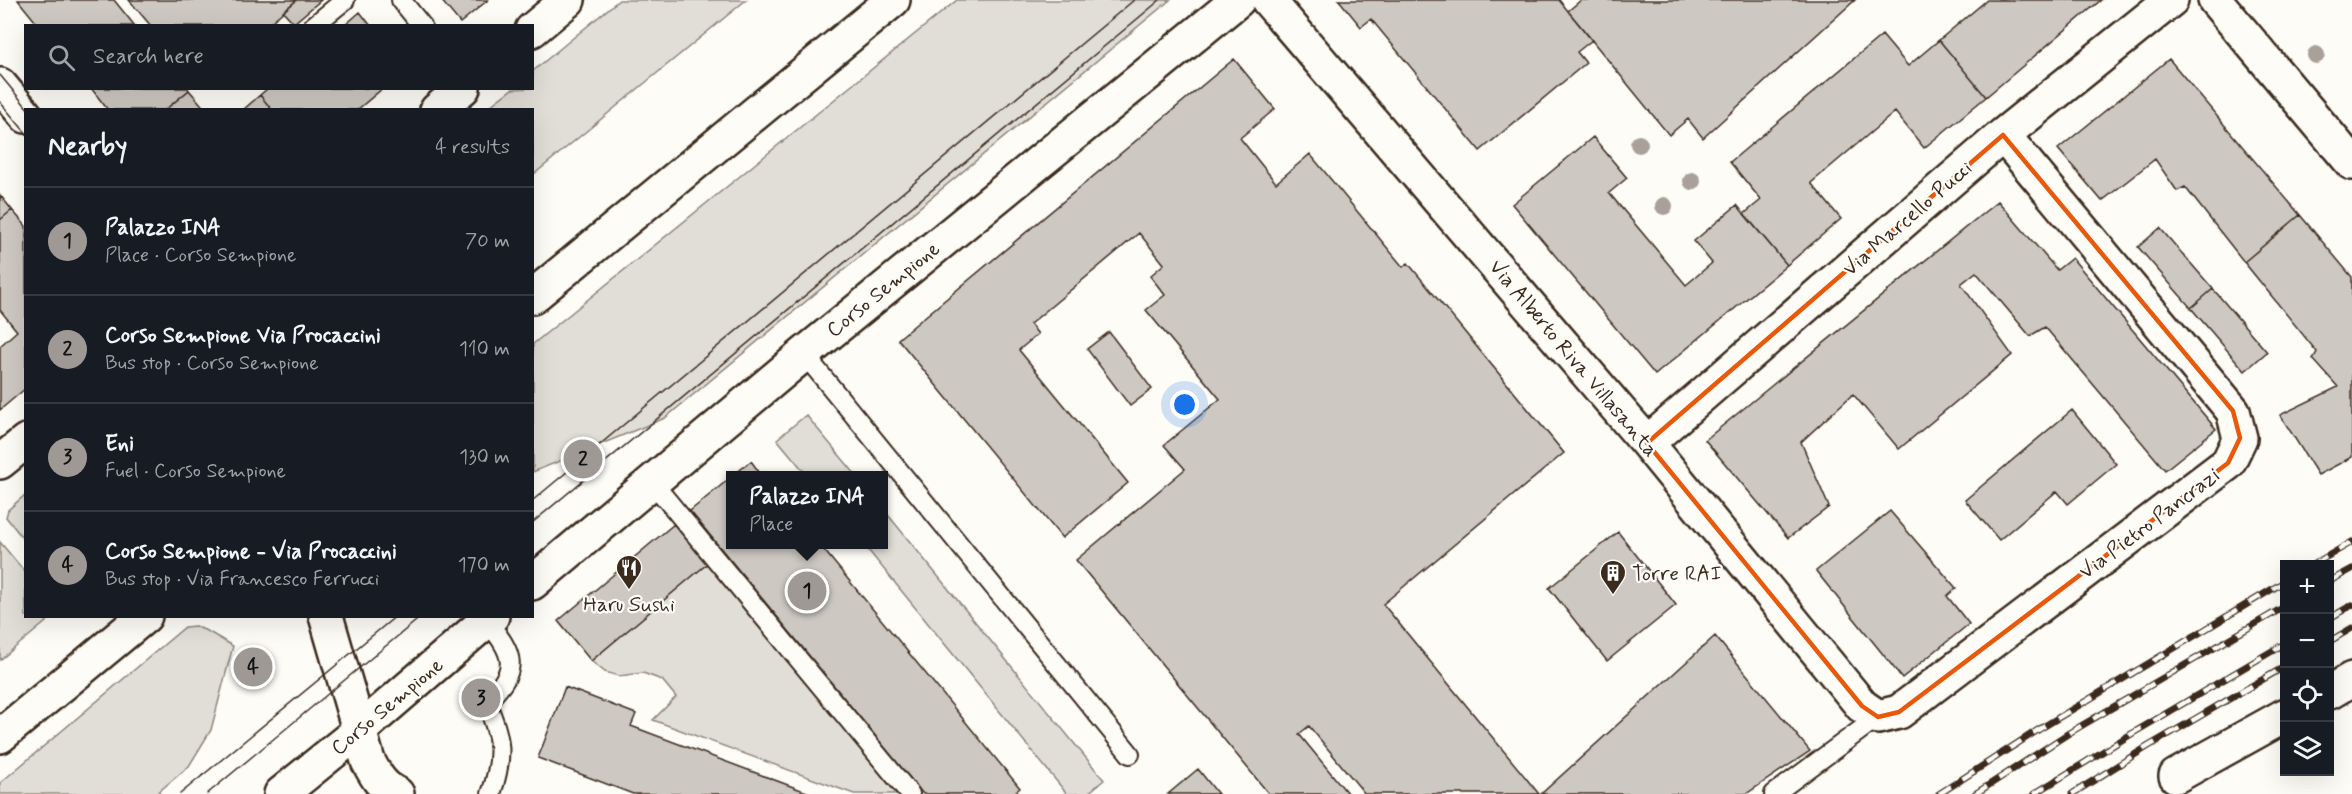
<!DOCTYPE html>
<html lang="en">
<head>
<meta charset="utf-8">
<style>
  :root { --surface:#171b24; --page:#242831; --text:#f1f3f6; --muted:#9ea1a6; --line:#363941; --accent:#9f9995 }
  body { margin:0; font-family:Mynerve,sans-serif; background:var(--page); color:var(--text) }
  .controls { position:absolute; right:18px; bottom:18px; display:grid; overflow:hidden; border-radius:0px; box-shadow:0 6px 24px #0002 }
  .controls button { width:54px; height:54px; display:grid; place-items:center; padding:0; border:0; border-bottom:2px solid var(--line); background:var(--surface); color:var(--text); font:30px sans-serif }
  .you { position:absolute; left:1185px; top:405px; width:21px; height:21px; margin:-15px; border:4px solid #fff; border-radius:50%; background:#1a73e8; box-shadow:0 0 0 9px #1a73e833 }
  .badge { display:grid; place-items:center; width:39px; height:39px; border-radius:50%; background:var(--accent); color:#111; font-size:20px; font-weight:700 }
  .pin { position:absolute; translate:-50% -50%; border:3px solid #fff; box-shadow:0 2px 6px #0006 }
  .popup { position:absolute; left:726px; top:471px; width:162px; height:78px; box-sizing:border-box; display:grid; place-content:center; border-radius:0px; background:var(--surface); filter:drop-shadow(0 2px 4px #0005); font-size:20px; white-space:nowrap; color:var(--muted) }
  .popup b { font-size:22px; color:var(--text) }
  .popup::after { content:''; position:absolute; left:50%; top:100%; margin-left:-12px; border:12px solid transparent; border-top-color:var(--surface) }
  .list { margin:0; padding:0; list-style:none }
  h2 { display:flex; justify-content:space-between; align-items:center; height:78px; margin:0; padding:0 24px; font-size:26px }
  h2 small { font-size:20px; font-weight:400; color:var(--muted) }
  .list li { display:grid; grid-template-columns:39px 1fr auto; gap:18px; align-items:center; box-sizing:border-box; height:108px; padding:0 24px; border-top:2px solid var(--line) }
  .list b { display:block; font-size:22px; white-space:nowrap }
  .list p { margin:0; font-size:20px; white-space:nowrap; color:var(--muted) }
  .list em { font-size:20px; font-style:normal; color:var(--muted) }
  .icon { flex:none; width:33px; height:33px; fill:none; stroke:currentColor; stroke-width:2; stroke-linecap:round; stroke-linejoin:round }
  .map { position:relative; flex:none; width:2352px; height:794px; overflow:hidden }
  .search { position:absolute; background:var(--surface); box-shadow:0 6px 24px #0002; left:24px; top:24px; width:510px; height:66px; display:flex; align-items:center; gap:15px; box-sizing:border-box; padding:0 21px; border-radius:0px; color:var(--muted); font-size:22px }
  .panel { position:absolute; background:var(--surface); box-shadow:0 6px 24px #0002; left:24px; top:108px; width:510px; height:510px; border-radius:0px }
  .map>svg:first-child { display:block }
</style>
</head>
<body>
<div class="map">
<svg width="2352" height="794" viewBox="0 0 2352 794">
  <rect width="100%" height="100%" fill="#fdfcf7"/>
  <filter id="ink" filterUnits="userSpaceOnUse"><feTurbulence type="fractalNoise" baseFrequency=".0167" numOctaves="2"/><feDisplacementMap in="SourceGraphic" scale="12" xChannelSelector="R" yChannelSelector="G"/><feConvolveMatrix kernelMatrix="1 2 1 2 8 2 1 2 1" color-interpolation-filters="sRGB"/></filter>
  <g filter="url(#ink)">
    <!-- green -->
    <path fill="#e1ded7" stroke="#8e847a" stroke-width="1.5" d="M619 0H746L533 175 532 110 486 109 512 89 532 88 533 71Z
      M957 0H1170L665 418 533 472V344Z
      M806 415 856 475H807L777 439Z
      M25 495V541L6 517 8 510Z
      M884 510 1104 780 1087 794H1067L864 545 884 544Z
      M0 542 25 572 26 616 52 617 0 660Z
      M707 564 897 794H854L653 720 676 697 662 680 643 673 619 676 605 672 591 661Z
      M195 626 209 632 233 646 211 730 189 766 156 794H0V783L185 627Z"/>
    <!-- building -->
    <path fill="#cdc8c2" stroke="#3b2a1e" stroke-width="1.5" d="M18 0H114L135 26H39Z
      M129 0H297L266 26H151Z
      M297 0H321L294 23 283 11Z
      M441 0H488L460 23Z
      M1339 0H1559L1592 40 1577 52 1586 63 1480 151 1371 19 1361 27Z
      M1581 0H1855L1703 138 1688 119 1669 135 1568 11Z
      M1987 0H2101L1986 97 1939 40Z
      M360 12 371 26H344Z
      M1882 35 1908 66 1939 40 1986 97 1924 148 1895 112 1811 183 1841 219 1787 265 1744 214 1761 200 1730 162Z
      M1234 59 1275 109 1240 138 1276 183 1310 154 1403 267 1408 263 1564 453 1383 604 1539 794H1365L1309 726 1299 734 1348 794H1269L1076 560 1185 469 1164 445 1220 399 1146 310 1165 295 1150 276 1164 264 1139 233 1030 324 1038 334 1019 350 1128 483 1062 538 898 339Z
      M2169 59 2300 215 2244 262 2185 187 2177 191 2155 159 2102 201 2058 149Z
      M91 88H188L189 90 165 110H108Z
      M268 88H383L357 110H272L260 95Z
      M189 90 206 110H165Z
      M260 95 272 110H243Z
      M1593 137 1627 178 1609 193 1686 285 1712 263 1694 241 1737 205 1787 265 1655 375 1512 204Z
      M0 195 12 210 0 220Z
      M1998 201 2057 270 2072 258 2216 429 2165 470 2045 327 2030 336 1976 272 1961 284 2012 355 1899 449 1853 394 1801 442 1829 507 1788 538 1705 440Z
      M12 210 26 226V388L0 410V346L17 331 0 310V220Z
      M2300 215 2352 277V457L2318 475 2280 415 2338 387 2313 359 2317 352 2244 262Z
      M2160 228 2213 289 2191 308 2138 247Z
      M2213 289 2267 352 2245 371 2191 308Z
      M1109 332 1152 389 1130 406 1087 349Z
      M2072 410 2116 464 2068 504 2057 491 1999 540 1965 500Z
      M751 461 762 476H734L741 469Z
      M730 478V544H819L1020 788 1013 794H923L690 511Z
      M1890 511 1956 588 1947 596 1969 624 1902 678 1816 571Z
      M674 524 707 564 591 661 558 621Z
      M1618 532 1676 605 1607 661 1549 588Z
      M1715 636 1810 751 1746 794H1541Z
      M565 687 636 714 631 726 812 794H633L538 758Z
      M1198 769 1218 794H1168Z"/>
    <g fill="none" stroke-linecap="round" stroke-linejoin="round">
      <defs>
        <path id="lane" d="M401 0 422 26
          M313 26 345 0
          M804 354 1130 754
          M652 482 910 794
          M487 621C515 656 520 669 486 702 502 738 504 756 491 794
          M1774 794 1878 717"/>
        <path id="street" d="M1268 0 1647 443 1862 706 1878 717 1899 712 2228 463 2240 438 2233 411 2003 135
          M2215 0 2352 163
          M532 30 568 0
          M437 110 463 88
          M1647 443 2003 135 2171 0
          M0 462 26 441
          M532 583 804 354 1238 0
          M326 616 368 761C375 774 382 788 397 794
          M2330 692 2352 679
          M2176 776 2284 716
          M281 794 360 730 492 616"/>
        <path id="secondary" d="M0 85 26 116
          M532 297 893 0
          M0 736 145 616"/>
      </defs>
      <!-- lane casing -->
      <use href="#lane" stroke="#3b2a1e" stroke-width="22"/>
      <!-- street casing -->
      <use href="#street" stroke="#3b2a1e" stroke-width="38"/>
      <!-- secondary casing -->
      <use href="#secondary" stroke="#3b2a1e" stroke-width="38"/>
      <!-- lane -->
      <use href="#lane" stroke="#fdfcf7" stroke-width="18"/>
      <!-- street -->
      <use href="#street" stroke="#fdfcf7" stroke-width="33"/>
      <!-- secondary -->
      <use href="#secondary" stroke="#fdfcf7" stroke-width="33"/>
      <!-- tram -->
      <path stroke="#3b2a1e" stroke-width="1.5" d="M0 75 29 110
        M0 102 26 133
        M532 501 1134 0
        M532 523 1160 0
        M180 794 396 616
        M207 794 422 616"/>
      <defs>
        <path id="rail" d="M2314 564 2352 542
          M2330 581 2352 569
          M2330 618 2352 605
          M2330 641 2352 628
          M1939 794 2038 730 2284 582
          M1975 794 2069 733 2284 607
          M2034 794 2133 733 2284 644
          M2072 794 2147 747 2284 667"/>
      </defs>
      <!-- rail casing -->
      <use href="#rail" stroke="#3b2a1e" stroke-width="7"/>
      <!-- rail -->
      <use href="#rail" stroke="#fdfcf7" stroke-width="4.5" stroke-dasharray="14" stroke-linecap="butt"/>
    </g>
    <!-- trees -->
    <g fill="#a9a199">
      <circle cx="2316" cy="55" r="9"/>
      <circle cx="1639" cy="144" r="9"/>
      <circle cx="1692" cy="181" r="9"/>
      <circle cx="1664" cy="206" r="9"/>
    </g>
  </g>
  <!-- marked area -->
  <path fill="none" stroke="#e8590c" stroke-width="4.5" stroke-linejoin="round" d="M2003 135 2233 411 2240 438 2228 463 1899 712 1878 717 1862 706 1647 443Z"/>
  <!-- icons -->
  <defs>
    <symbol id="restaurant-pin" viewBox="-11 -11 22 30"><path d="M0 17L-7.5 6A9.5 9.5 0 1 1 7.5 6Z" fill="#3b2a1e" stroke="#fdfcf7"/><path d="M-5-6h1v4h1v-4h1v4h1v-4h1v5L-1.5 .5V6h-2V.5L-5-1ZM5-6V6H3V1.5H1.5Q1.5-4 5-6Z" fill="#fff"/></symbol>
    <symbol id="building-pin" viewBox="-11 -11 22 30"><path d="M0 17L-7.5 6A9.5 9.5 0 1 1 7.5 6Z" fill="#3b2a1e" stroke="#fdfcf7"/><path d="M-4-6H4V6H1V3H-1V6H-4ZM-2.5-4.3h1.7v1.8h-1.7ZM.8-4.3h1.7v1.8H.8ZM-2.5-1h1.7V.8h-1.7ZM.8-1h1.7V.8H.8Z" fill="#fff"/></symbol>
  </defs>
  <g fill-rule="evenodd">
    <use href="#restaurant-pin" x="614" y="553" width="30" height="40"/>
    <use href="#building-pin" x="1598" y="558" width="30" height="40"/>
  </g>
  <g text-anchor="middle" stroke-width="4.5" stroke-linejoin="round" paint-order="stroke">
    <!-- street labels -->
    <g font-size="21" fill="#3b2a1e" stroke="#fdfcf7">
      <text transform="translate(1907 218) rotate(-41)" y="7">Via Marcello Pucci</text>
      <text transform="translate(883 289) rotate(-39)" y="7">Corso Sempione</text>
      <text transform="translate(1574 358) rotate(50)" y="7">Via Alberto Riva Villasanta</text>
      <text transform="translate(2149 523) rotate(-37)" y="7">Via Pietro Pancrazi</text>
      <text transform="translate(387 706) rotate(-40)" y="7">Corso Sempione</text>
    </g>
    <!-- poi labels -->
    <g font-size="21" fill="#3b2a1e" stroke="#fdfcf7" text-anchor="start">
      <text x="1632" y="580">Torre RAI</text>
      <text x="629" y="611" text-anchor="middle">Haru Sushi</text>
    </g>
  </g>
</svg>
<div class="controls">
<button>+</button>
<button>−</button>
<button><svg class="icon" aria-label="locate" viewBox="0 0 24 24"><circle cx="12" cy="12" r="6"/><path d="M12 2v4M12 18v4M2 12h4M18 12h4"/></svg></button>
<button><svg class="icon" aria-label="layers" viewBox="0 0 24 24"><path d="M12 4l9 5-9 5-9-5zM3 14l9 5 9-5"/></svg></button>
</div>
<div class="you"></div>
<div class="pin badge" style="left:807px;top:591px">1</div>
<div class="popup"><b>Palazzo INA</b>Place</div>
<div class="pin badge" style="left:583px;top:459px">2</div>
<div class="pin badge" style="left:481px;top:698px">3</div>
<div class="pin badge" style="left:253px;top:667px">4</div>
<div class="search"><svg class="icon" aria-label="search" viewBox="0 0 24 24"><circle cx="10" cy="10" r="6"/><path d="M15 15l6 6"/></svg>Search here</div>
<section class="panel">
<h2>Nearby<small>4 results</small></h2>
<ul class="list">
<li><span class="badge">1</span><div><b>Palazzo INA</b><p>Place · Corso Sempione</p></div><em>70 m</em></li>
<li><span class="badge">2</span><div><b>Corso Sempione Via Procaccini</b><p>Bus stop · Corso Sempione</p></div><em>110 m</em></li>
<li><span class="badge">3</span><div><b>Eni</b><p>Fuel · Corso Sempione</p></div><em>130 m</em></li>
<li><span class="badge">4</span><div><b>Corso Sempione - Via Procaccini</b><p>Bus stop · Via Francesco Ferrucci</p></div><em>170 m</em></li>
</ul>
</section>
</div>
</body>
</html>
